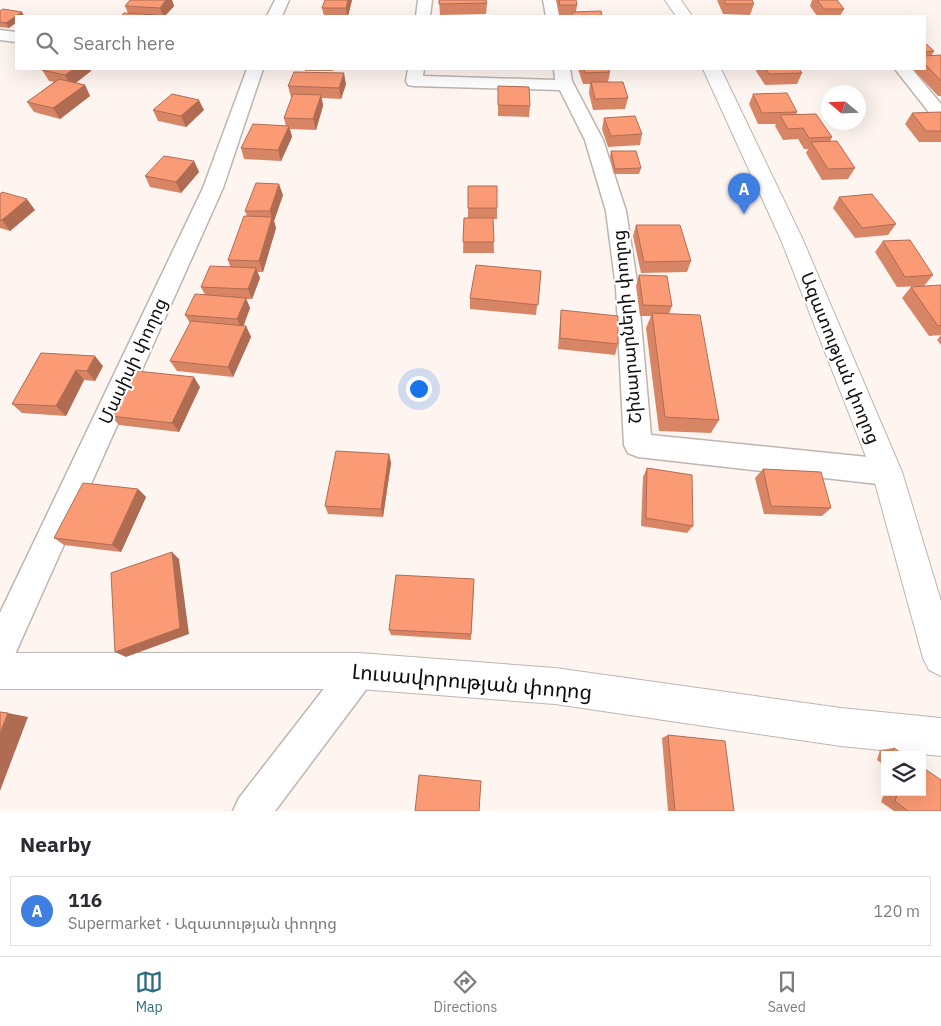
<!DOCTYPE html>
<html lang="en">
<head>
<meta charset="utf-8">
<style>
  :root { --surface:#fff; --page:#f7f7f7; --text:#2b2b33; --muted:#7c7c81; --line:#e1e1e2; --accent:#2c6c80 }
  body { margin:0; font-family:"IBM Plex Sans","Noto Sans Armenian",sans-serif; background:var(--page); color:var(--text) }
  .controls { position:absolute; right:15px; bottom:15px; display:grid; overflow:hidden; border-radius:0px; box-shadow:0 5px 20px #0002 }
  .controls button { width:45px; height:45px; display:grid; place-items:center; padding:0; border:0; border-bottom:1px solid var(--line); background:var(--surface); color:var(--text); font:25px sans-serif }
  .compass { position:absolute; left:821px; top:85px; width:45px; height:45px; border-radius:50%; background:var(--surface); box-shadow:0 5px 20px #0002; rotate:289deg }
  .you { position:absolute; left:418px; top:388px; width:18px; height:18px; margin:-12px; border:4px solid #fff; border-radius:50%; background:#1a73e8; box-shadow:0 0 0 8px #1a73e833 }
  .badge { display:grid; place-items:center; width:32px; height:32px; border-radius:50%; background:var(--accent); color:#fff; font-size:16px; font-weight:700 }
  .pin { position:absolute; translate:-50% -41px; filter:drop-shadow(0 1px 2px #0008) }
  .pin::after { content:''; position:absolute; top:26px; width:18px; height:15px; background:inherit; clip-path:polygon(0 0,100% 0,50% 100%) }
  .list { margin:0; padding:0; list-style:none }
  h2 { display:flex; justify-content:space-between; align-items:center; height:65px; margin:0; padding:0 20px; font-size:21px }
  h2 small { font-size:16px; font-weight:400; color:var(--muted) }
  .list li { display:grid; grid-template-columns:32px 1fr auto; gap:15px; align-items:center; box-sizing:border-box; height:70px; margin:0 10px 10px; padding:0 10px; border:1px solid var(--line); border-radius:0px }
  .list b { display:block; font-size:19px; white-space:nowrap }
  .list p { margin:0; font-size:16px; white-space:nowrap; color:var(--muted) }
  .list em { font-size:16px; font-style:normal; color:var(--muted) }
  .icon { flex:none; width:28px; height:28px; fill:none; stroke:currentColor; stroke-width:2; stroke-linecap:round; stroke-linejoin:round }
  .map { position:relative; flex:none; width:941px; height:811px; overflow:hidden }
  .search { position:absolute; background:var(--surface); box-shadow:0 5px 20px #0002; left:15px; right:15px; top:15px; height:55px; display:flex; align-items:center; gap:12px; box-sizing:border-box; padding:0 18px; border-radius:0px; color:var(--muted); font-size:19px }
  .sheet { height:145px; background:var(--surface) }
  nav { display:flex; justify-content:space-around; align-items:center; box-sizing:border-box; height:70px; border-top:1px solid var(--line); background:var(--surface); font-size:14px; color:var(--muted) }
  nav a { display:grid; justify-items:center; gap:2px }
  nav .on { color:var(--accent) }
  .map>svg:first-child { display:block }
</style>
</head>
<body>
<div class="map">
<svg width="941" height="811" viewBox="0 0 941 811">
  <rect width="100%" height="100%" fill="#fef5f1"/>
  <g fill="none" stroke-linecap="round" stroke-linejoin="round">
    <defs>
      <path id="street" d="M275 0H289L282 16H267Z
        M418 0H432L430 16H416Z
        M543 0H557L560 16H546Z
        M0 30 16 32V42L0 40Z
        M247 69H263L223 188 12 661 0 666V613L203 188Z
        M408 69H424L423 76 555 80 554 69H570L572 81 603 140 626 211 638 288 651 435 887 459 897 463 901 472 897 481 887 485 638 457 628 453 624 445 616 288 606 211 585 140 560 90 414 86 408 85 406 81Z
        M895 69H912L941 104V121L935 120Z
        M359 654 371 659 376 671 371 683 275 811H233L239 798 347 659Z"/>
      <path id="secondary" d="M665 0H681L692 16H676Z
        M703 69H721L803 240 902 472 941 601V676L929 670 923 658 872 472 781 240Z
        M0 653H359L555 668 841 708 941 718V756L841 746 555 704 359 689H0Z"/>
    </defs>
    <!-- street casing -->
    <use href="#street" stroke="#beb5b1" stroke-width="3"/>
    <!-- secondary casing -->
    <use href="#secondary" stroke="#beb5b1" stroke-width="2"/>
    <!-- street -->
    <use href="#street" fill="#fff" fill-rule="evenodd"/>
    <!-- secondary -->
    <use href="#secondary" fill="#fff" fill-rule="evenodd"/>
  </g>
  <!-- wall -->
  <path fill="#d88565" d="M130 0H172L174 6 165 16H121L128 13 125 6Z
    M325 0H352L348 16H324L322 8Z
    M439 0 487 3 486 14 440 15Z
    M556 0H576L577 5 576 12 602 16H571V15H559Z
    M717 0H752L754 4 750 15 723 14Z
    M812 0H837L844 9 840 16H817L810 6Z
    M0 11 22 12 24 16H16L9 28 0 27Z
    M925 43 934 51 932 55H941V96H938L913 69H925Z
    M45 69H90L91 71 76 83 85 85 90 96 60 119 34 112 27 102 54 82 49 81 42 70Z
    M305 69H334L333 71H305Z
    M578 69H608L610 72 608 82 628 98 625 109 593 110 589 93 590 84H583Z
    M757 69H799L802 73 797 84 765 85 756 71Z
    M346 84 341 99 322 98 323 106 316 130 290 129 292 137 281 161 244 159 241 148 286 126 284 118 292 97H291L288 86Z
    M498 86 530 106 529 117 498 116Z
    M753 94 797 112 796 115 832 137 830 142 855 168 848 179 822 180 806 153 808 149H804L798 139 783 140 775 126 776 124H758L749 104Z
    M153 110H204L186 127 158 121Z
    M941 112V142H919L905 124 912 113Z
    M604 118 642 134 640 145 608 147 602 129Z
    M611 151 641 168 639 174H614L610 157Z
    M194 161 199 172 181 193 150 187 145 176Z
    M468 186 497 208V219H493L494 253H463L464 218H468Z
    M0 194 35 210 10 231 0 228Z
    M283 195 274 221 276 228 263 272H257L260 278 252 299H246L250 308 243 326H246L251 337 233 377 177 371 170 361 190 323 185 315 205 295 201 287 230 266 228 260 247 216 245 211Z
    M839 197 896 224 888 235 855 238 833 208Z
    M636 225 691 261 687 272 641 273 633 236Z
    M883 241 933 275 924 286 897 287 875 252Z
    M541 271 536 315 470 309V298Z
    M639 275 672 306 669 314 719 420 711 433 659 431 646 328 651 316H640L636 286Z
    M941 285V335L929 336 902 298 911 287Z
    M561 310 618 344 615 355 558 349 560 321Z
    M941 335V345L937 340Z
    M41 353 103 366 95 381 84 380 66 416 22 413 12 404Z
    M200 387 179 432 119 425 111 416Z
    M389 454 391 463 383 517 328 514 325 506Z
    M647 468 693 526 687 533 641 526 643 477Z
    M763 469 831 508 822 516 764 514 755 478Z
    M138 489 146 497 121 552 64 545 54 538Z
    M474 586 471 640 391 635 389 630Z
    M668 735 734 811H668L662 738Z
    M894 748 904 755H885V766L877 760 880 750Z
    M885 791V792H922L941 811H894L881 802Z"/>
  <!-- shaded-wall -->
  <path fill="#b06c53" d="M166 0H172L174 6 165 16H163L160 8Z
    M348 0H352L348 16H347L346 8Z
    M22 12 24 16H16V23L9 28 6 23Z
    M74 69H90L91 71 71 86 65 75Z
    M344 73 346 84 341 99 339 88Z
    M85 85 90 96 60 119 53 108Z
    M321 95 323 106 316 130 313 119Z
    M199 100 204 110 186 127 181 116Z
    M289 126 292 137 281 161 278 150Z
    M194 161 199 172 181 193 176 182Z
    M279 184 283 195 274 221 276 228 263 272 259 261 272 218 270 211Z
    M27 199 35 210 10 231 2 220Z
    M256 268 260 278 252 299 248 289Z
    M246 298 250 308 242 330 237 319Z
    M246 326 251 337 233 377 228 367Z
    M95 356 103 366 95 381 87 371Z
    M76 370 84 380 66 416 56 406Z
    M194 377 200 387 179 432 172 423Z
    M389 454 391 463 383 517 381 509Z
    M138 489 146 497 121 552 112 545Z
    M172 552 179 559 189 634 126 657 115 652Z
    M8 713 28 717 0 791V733Z"/>
  <!-- building -->
  <path fill="#fb9b76" stroke="#b06c53" d="M130 0H166L160 8 125 6Z
    M325 0H348L346 8H322Z
    M439 0H486L487 3 439 4Z
    M559 0H576L577 5H560Z
    M724 0H752L754 4H726Z
    M817 0H837L844 9H824Z
    M3 9 22 12 6 23 0 22V11Z
    M601 11 602 16H573L572 12Z
    M124 13 156 15 155 16H121Z
    M925 43 934 51 925 52Z
    M941 55V81L925 64V56Z
    M45 69H74L65 75 42 70Z
    M584 69H608L610 72 585 73Z
    M766 69H799L802 73 769 74Z
    M294 72 344 73 339 88 288 86Z
    M59 79 85 85 53 108 27 102Z
    M591 82H623L628 98 595 99Z
    M498 86 529 87 530 106 498 105Z
    M787 93 797 112 762 113 753 94Z
    M172 94 199 100 181 116 153 110Z
    M293 94 321 95 313 119 284 118Z
    M941 112V131H926L912 113Z
    M816 114 832 137 809 138 803 128 788 129 780 115Z
    M635 116 642 134 611 136 604 118Z
    M253 124 289 126 278 150 241 148Z
    M837 141 855 168 828 169 811 142Z
    M611 151H636L641 168 615 169Z
    M164 156 194 161 176 182 145 176Z
    M256 183 279 184 270 211H245Z
    M468 186H497V208H468Z
    M2 192 27 199 2 220H0V194Z
    M872 194 896 224 862 228 839 197Z
    M244 216 272 217 259 261 228 260Z
    M464 218H493L494 242H463Z
    M636 225H680L691 261 644 262Z
    M910 240 933 275 905 277 883 241Z
    M476 265 541 271 538 305 470 298Z
    M210 266 256 268 248 289 201 287Z
    M639 275 667 276 672 306 643 305Z
    M941 285V325L938 326 911 287Z
    M195 294 246 298 237 319 185 315Z
    M561 310 618 316V344L560 338Z
    M652 313 700 315 719 420 665 417Z
    M191 321 246 326 228 367 170 361Z
    M41 353 95 356 87 371 76 370 56 406 12 404Z
    M136 371 194 377 172 423 111 416Z
    M336 451 389 454 381 509 325 506Z
    M647 468 692 475 693 526 646 518Z
    M763 469 821 472 831 508 771 506Z
    M83 483 138 489 112 545 54 538Z
    M172 552 180 628 115 652 111 573Z
    M396 575 474 579 471 634 389 630Z
    M0 712 8 713 0 733Z
    M668 735 725 741 734 811H675Z
    M894 748 904 755H891Z
    M922 767 941 780V811H908L895 801 898 792H922Z
    M419 775 481 781 479 811H415Z"/>
  <g text-anchor="middle" stroke-width="4.5" stroke-linejoin="round" paint-order="stroke">
    <!-- street labels -->
    <g font-size="18" fill="#110e0d" stroke="#fff">
      <text transform="translate(627 327) rotate(-95)" y="6">Շինարարների փողոց</text>
      <text transform="translate(840 358) rotate(68)" y="6">Ազատության փողոց</text>
      <text transform="translate(133 361) rotate(-65)" y="6">Մասիսի փողոց</text>
    </g>
    <!-- near-street labels -->
    <g font-size="21" fill="#110e0d" stroke="#fff">
      <text transform="translate(472 682) rotate(5)" y="7">Լուսավորության փողոց</text>
    </g>
  </g>
</svg>
<div class="controls">
<button><svg class="icon" aria-label="layers" viewBox="0 0 24 24"><path d="M12 4l9 5-9 5-9-5zM3 14l9 5 9-5"/></svg></button>
</div>
<svg class="compass" viewBox="-18 -18 36 36"><path d="M0-13l5 13h-10z" fill="#e53935"/><path d="M0 13l5-13h-10z" fill="#7c7c81"/></svg>
<div class="you"></div>
<div class="pin badge" style="left:744px;top:214px;background:#3f7fe0">A</div>
<div class="search"><svg class="icon" aria-label="search" viewBox="0 0 24 24"><circle cx="10" cy="10" r="6"/><path d="M15 15l6 6"/></svg>Search here</div>
</div>
<section class="sheet">
<h2>Nearby<small></small></h2>
<ul class="list">
<li><span class="badge" style="background:#3f7fe0">A</span><div><b>116</b><p>Supermarket · Ազատության փողոց</p></div><em>120 m</em></li>
</ul>
</section>
<nav>
<a class="on"><svg class="icon" aria-label="map" viewBox="0 0 24 24"><path d="M3 6l6-2 6 2 6-2v14l-6 2-6-2-6 2zM9 4v14M15 6v14"/></svg>Map</a>
<a><svg class="icon" aria-label="directions" viewBox="0 0 24 24"><path d="M12 3l9 9-9 9-9-9zM9 14v-3h6M13 9l2 2-2 2"/></svg>Directions</a>
<a><svg class="icon" aria-label="saved" viewBox="0 0 24 24"><path d="M7 4h10v16l-5-4-5 4z"/></svg>Saved</a>
</nav>
</body>
</html>
